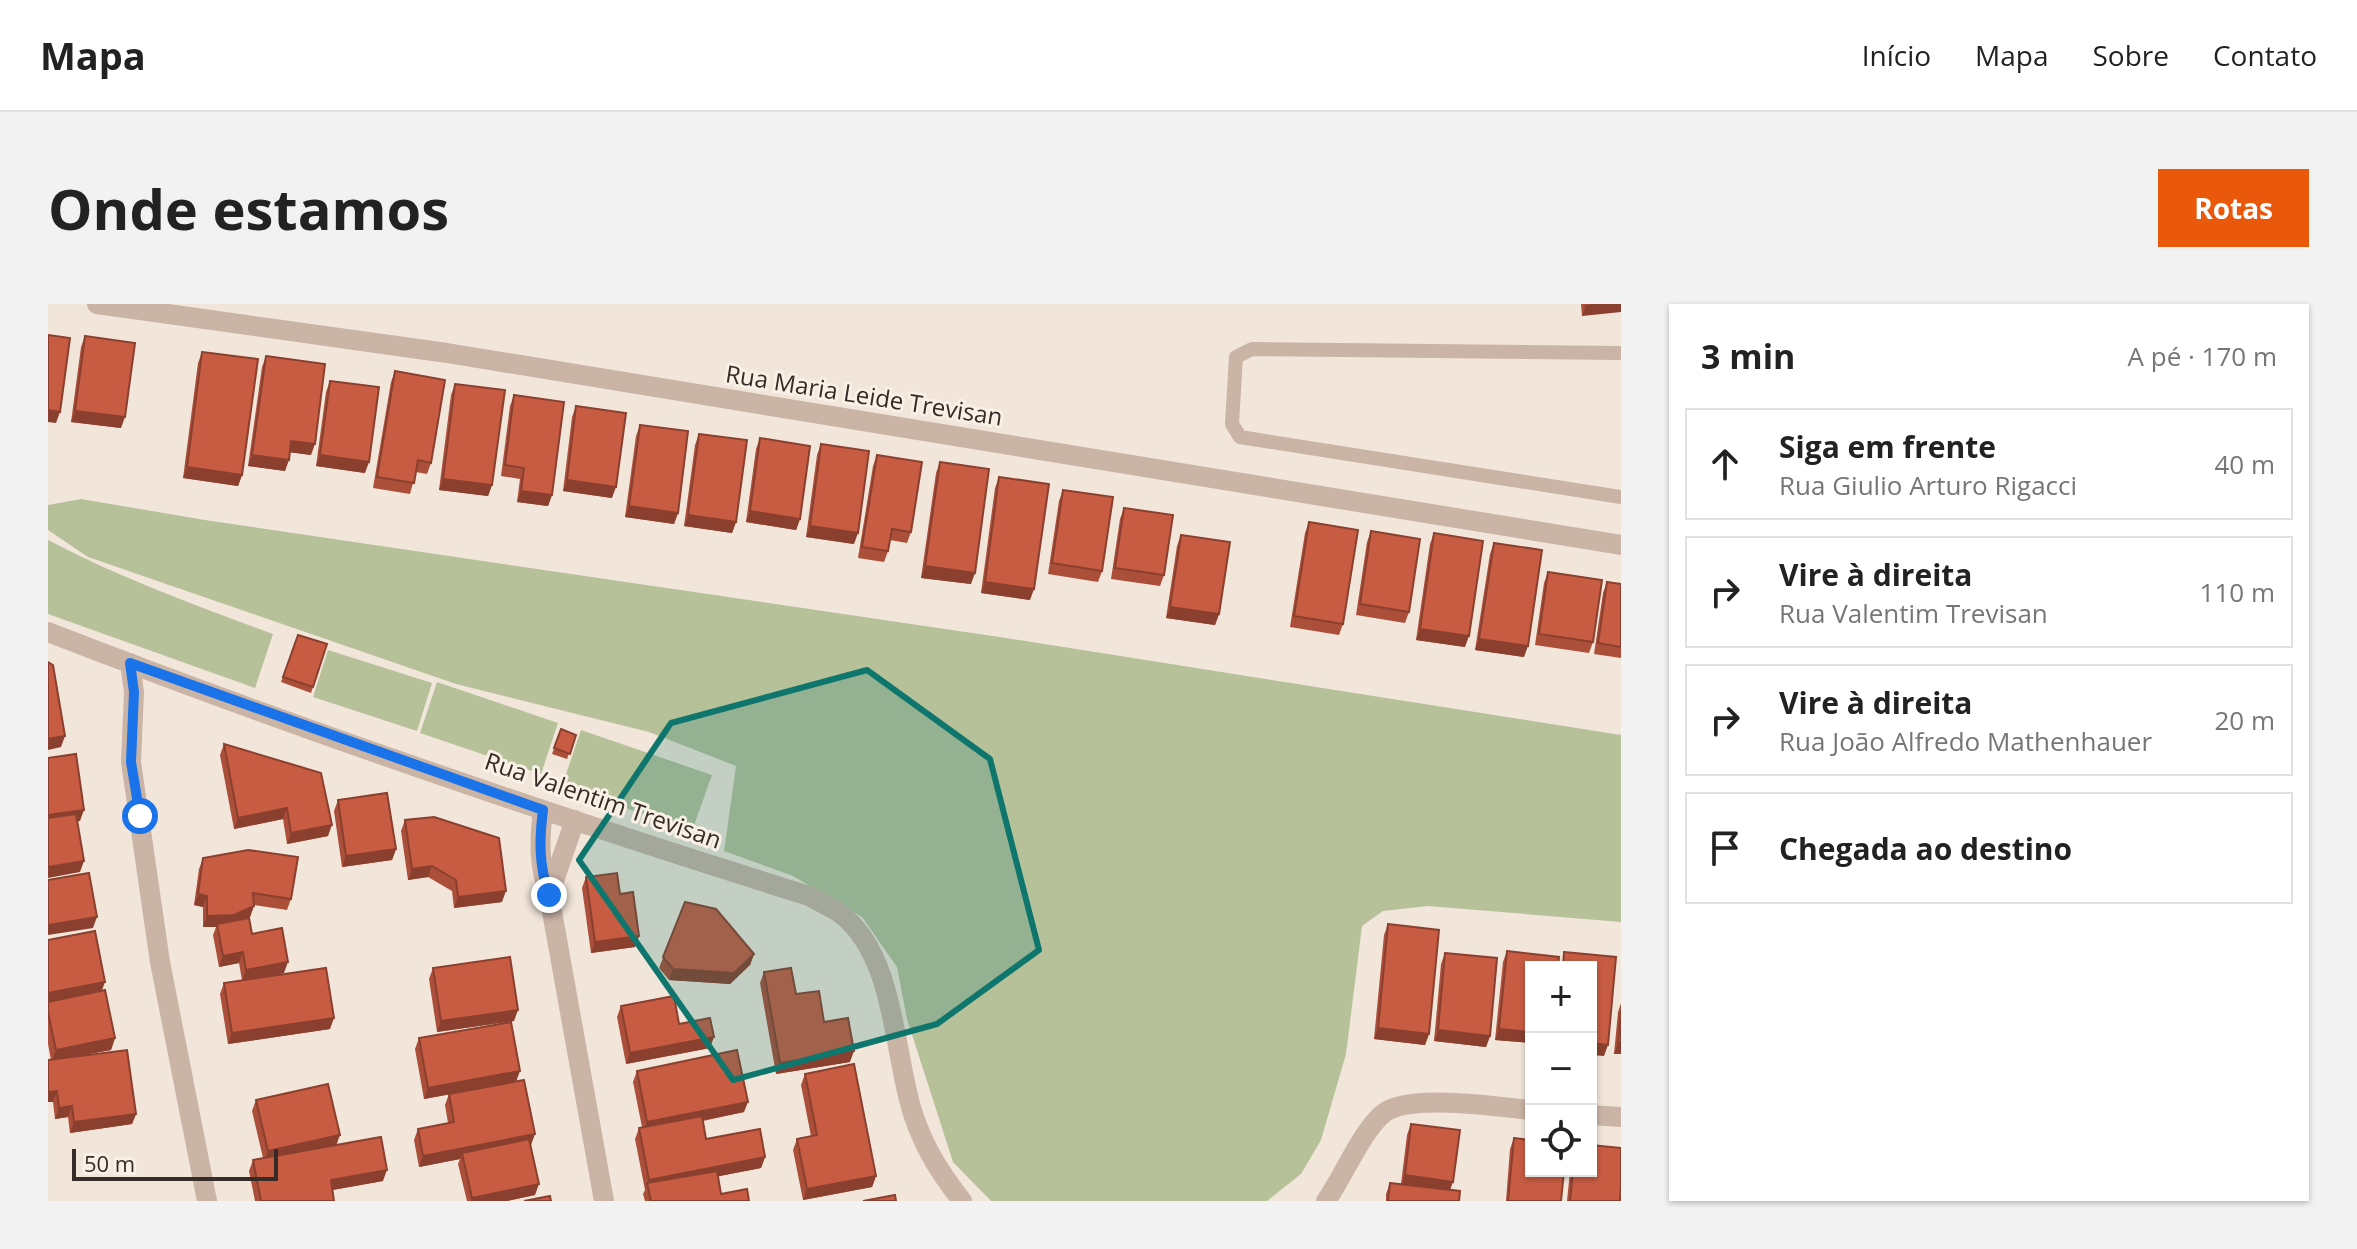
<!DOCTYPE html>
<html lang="pt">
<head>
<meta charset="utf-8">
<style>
  :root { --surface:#fff; --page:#f2f2f2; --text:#222; --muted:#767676; --line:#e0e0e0; --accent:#ea580c }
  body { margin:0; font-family:"Open Sans",sans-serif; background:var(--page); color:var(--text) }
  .controls { position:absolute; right:24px; bottom:24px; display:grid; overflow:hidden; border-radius:0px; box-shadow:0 2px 6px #0004 }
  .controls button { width:72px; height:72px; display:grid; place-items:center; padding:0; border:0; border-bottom:2px solid var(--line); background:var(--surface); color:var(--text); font:40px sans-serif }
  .scale { position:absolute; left:24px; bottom:20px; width:206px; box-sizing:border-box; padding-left:8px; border:4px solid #362b27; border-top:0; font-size:22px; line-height:28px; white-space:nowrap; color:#362b27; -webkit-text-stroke:6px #f9f0e6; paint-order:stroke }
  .stop { position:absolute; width:24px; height:24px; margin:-18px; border:6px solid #1a73e8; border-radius:50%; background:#fff }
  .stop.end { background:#1a73e8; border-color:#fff; box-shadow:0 2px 8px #0008 }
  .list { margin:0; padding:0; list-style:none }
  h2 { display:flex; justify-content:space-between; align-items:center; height:104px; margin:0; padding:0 32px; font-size:34px }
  h2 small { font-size:26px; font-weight:400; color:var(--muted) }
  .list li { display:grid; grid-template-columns:52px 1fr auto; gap:24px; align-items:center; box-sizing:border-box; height:112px; margin:0 16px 16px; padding:0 16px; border:2px solid var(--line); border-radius:0px }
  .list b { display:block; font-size:30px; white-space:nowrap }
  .list p { margin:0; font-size:26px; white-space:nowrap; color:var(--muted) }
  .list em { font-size:26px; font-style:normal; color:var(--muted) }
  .icon { flex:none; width:44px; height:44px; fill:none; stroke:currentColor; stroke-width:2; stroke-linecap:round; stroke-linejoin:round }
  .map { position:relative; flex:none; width:1573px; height:897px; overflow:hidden; border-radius:0px }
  header { display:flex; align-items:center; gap:48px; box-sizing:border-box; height:112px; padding:0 40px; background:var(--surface); border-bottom:2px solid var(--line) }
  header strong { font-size:38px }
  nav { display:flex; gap:44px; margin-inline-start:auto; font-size:28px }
  .intro { display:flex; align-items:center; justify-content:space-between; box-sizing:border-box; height:192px; padding:0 48px }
  h1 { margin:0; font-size:56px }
  .button { padding:20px 36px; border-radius:0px; background:var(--accent); color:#fff; font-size:28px; font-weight:700 }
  main { display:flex; gap:48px; padding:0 48px }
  aside { flex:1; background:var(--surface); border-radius:0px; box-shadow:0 2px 6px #0004 }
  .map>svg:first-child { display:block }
</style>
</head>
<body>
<header>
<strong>Mapa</strong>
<nav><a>Início</a><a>Mapa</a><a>Sobre</a><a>Contato</a></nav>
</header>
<div class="intro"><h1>Onde estamos</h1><a class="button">Rotas</a></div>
<main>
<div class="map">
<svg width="1573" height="897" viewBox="0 0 1573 897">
  <rect width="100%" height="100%" fill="#f2e5da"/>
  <!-- green -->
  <path fill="#b6c19a" d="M33 195 157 216 958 334 1573 431V618L1380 602 1335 607 1314 622 1298 750 1273 836 1253 870 1219 897H943L905 858 859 715 849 663 814 613 745 572 676 547 688 462 601 428 408 380 40 253 0 226V201Z
    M0 236C72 274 149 302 225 330L207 384 0 310Z
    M280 346 384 379 369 427 265 393Z
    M389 378 510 419 493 470 372 429Z
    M533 426 664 471 644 527 514 482Z"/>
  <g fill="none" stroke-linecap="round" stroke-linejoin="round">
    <!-- service -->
    <path stroke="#cab4a6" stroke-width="14" d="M1573 49 1204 45 1188 53 1184 120 1192 133 1573 193"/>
    <!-- minor -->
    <path stroke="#cab4a6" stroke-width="20" d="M49 0 399 49 1573 241
      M0 328C250 425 505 512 761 592 771 598 783 603 793 610 849 654 845 752 866 813 878 847 893 870 914 897
      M82 359 86 388 83 458 112 658 159 897
      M495 506C491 537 491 562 501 591L556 897
      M501 591 527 516
      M1543 811 1573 813
      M1278 897C1295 873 1315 825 1336 809 1361 789 1450 803 1483 806"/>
  </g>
  <!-- wall -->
  <path fill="#ab4f3a" d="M1533 0H1573L1534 12Z
    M37 32 73 124 23 118 33 43Z
    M154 48 194 171 190 182 135 174 150 59Z
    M218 52 263 151 242 148 237 167 200 162 214 63Z
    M347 67 383 159 379 170 368 168 362 190 325 184 343 78Z
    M282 77 317 169 268 162 278 88Z
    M407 80 444 181 440 192 391 186 403 91Z
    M466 91 504 191 500 202 469 198 472 175 453 172 462 102Z
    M528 102 564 194 515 187 524 113Z
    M592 121 630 209 626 220 577 213 588 132Z
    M651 130 688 218 684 229 636 222 647 141Z
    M712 134 752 215 748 226 698 218 708 145Z
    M773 140 806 240 758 233 769 151Z
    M829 151 863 228 859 239 842 236 840 247 836 258 810 254 825 162Z
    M892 158 923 280 873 274 888 169Z
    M951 173 982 296 933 289 947 184Z
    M1015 186 1054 267 1050 278 1000 270 1011 197Z
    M1076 204 1116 271 1112 282 1063 275 1072 215Z
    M1261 218 1295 320 1291 331 1242 323 1257 229Z
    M1323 227 1361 308 1357 319 1308 311 1319 238Z
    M1386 229 1417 343 1368 336 1382 240Z
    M1133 231 1171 310 1167 321 1118 314 1129 242Z
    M1446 239 1476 353 1427 346 1442 250Z
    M1500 268 1545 338 1541 349 1487 341 1496 279Z
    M1559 278 1573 280V354L1546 350 1555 289Z
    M250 331 279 340 263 389 233 378Z
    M513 425 528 431 519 455 504 450Z
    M176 440 280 532 239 540 235 515 186 525 172 451Z
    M290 496 348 545 344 556 294 563 286 507Z
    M357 516 454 598 406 604 404 587 380 573 360 576 353 527Z
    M155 554 243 595 239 606 206 601 202 613 196 615 204 630 236 669 199 676 282 725 180 740 172 690 176 679 194 676 191 659 171 663 165 631 168 623H155V603L146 601 151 565Z
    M538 573 572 590 591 632 587 643 543 649 534 584Z
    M637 598 706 650 702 661 682 680 621 676 611 664Z
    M1340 620 1381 730 1377 741 1326 735 1336 631Z
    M0 636 54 687 67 734 63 746 28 752 88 810 84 820 22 829 20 813 7 815 5 798 3 756 0 740Z
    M1459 647 1483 663V739L1447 736 1455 658Z
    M1397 649 1442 732 1438 743 1386 737 1393 660Z
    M385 664 466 717 389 728 381 675Z
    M716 668 748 690 776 718 802 758 728 770 712 679Z
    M1573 699V750H1566L1570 708Z
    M573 702 631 720 662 744 578 760 569 713Z
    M371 734 468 777 482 841 487 891 459 897H419L410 860 412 855 371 863 366 836 370 825 400 819 397 801 401 790 420 787 376 795 367 745Z
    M589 767 696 808 655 817 658 835 717 853 713 864 670 872 673 890 701 897H597L595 890 597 886 587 835 591 824 594 823 585 778Z
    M757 770 828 872 824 883 755 896 745 846 749 835 763 832 753 781Z
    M208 796 288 841 335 877 284 886 286 897H207L201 867 205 856 215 854 204 807Z
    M1363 820 1402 886 1411 897H1338V890L1342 879 1353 880 1359 831Z
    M1466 834 1513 897H1458L1462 845Z
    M1522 867H1543L1572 897H1519Z"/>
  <!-- shaded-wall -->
  <path fill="#8b402f" d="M1546 0H1573V8L1534 12 1538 1Z
    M0 106 12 108 8 119 0 118Z
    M27 107 77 113 73 124 23 118Z
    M243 137 267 140 263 151 239 148Z
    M204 151 241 156 237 167 200 162Z
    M272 151 321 158 317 169 268 162Z
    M139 163 194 171 190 182 135 174Z
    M395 175 444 181 440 192 391 186Z
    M519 176 568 183 564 194 515 187Z
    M473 187 504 191 500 202 469 198Z
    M581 202 630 209 626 220 577 213Z
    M702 207 752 215 748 226 698 218Z
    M640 211 688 218 684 229 636 222Z
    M762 222 810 229 806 240 758 233Z
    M877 262 927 269 923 280 873 274Z
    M937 278 986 285 982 296 933 289Z
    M1122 303 1171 310 1167 321 1118 314Z
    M1372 325 1421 332 1417 343 1368 336Z
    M1431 335 1480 342 1476 353 1427 346Z
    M17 432 13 443 0 446V435Z
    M239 504 235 515 186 525 190 514Z
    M36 506 32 517 0 521V511Z
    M284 521 280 532 239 540 243 529Z
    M348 545 344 556 294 563 298 552Z
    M36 557 32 568 0 574V563Z
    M384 562 380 573 360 576 364 565Z
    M458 587 454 598 406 604 410 593Z
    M150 590 159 592 155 603 146 601Z
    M206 602 202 613 182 622 169 620V623H155L159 612Z
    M49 613 45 624 0 631V621Z
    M591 632 587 643 543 649 547 638Z
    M195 648 191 659 171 663 175 652Z
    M706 650 702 661 682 680 621 676 625 665Z
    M240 658 236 669 194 677 198 666Z
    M57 678 53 689 0 699V689Z
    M470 706 466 717 389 728 393 717Z
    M286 714 282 725 180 740 184 729Z
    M1330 724 1381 730 1377 741 1326 735Z
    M1451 725 1483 728V739L1447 736Z
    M1390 726 1442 732 1438 743 1386 737Z
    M666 733 662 744 578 760 582 749Z
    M67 734 63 746 4 757 8 746Z
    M1543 739 1560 741 1556 752 1543 751Z
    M1570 739H1573V750H1566Z
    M806 747 802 758 728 770 732 759Z
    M472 767 468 778 376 795 380 784Z
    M9 787 5 798H0V788Z
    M700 798 696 808 595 828 599 818Z
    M24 802 20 813 7 815 11 804Z
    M88 810 84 820 22 829 26 818Z
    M487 830 483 841 414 849 412 855 371 863 375 852Z
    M292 831 288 842 216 858 220 847Z
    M717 853 713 864 601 886 600 880 601 876Z
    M339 866 335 877 279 887 283 876Z
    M1357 871 1405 878 1401 889 1353 882Z
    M828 872 824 883 755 896 759 885Z
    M491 880 487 891 459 897H423L424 894Z"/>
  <!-- building -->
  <path fill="#c75c43" stroke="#8b402f" stroke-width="2" d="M0 31 22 34 12 108 0 106Z
    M37 32 87 39 77 113 27 107Z
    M154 48 210 55 194 171 139 163Z
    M218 52 277 60 267 140 243 137 241 156 204 151Z
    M347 67 397 76 383 159 370 156 366 179 329 173Z
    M282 77 331 83 321 158 272 151Z
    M407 80 457 86 444 181 395 175Z
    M466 91 516 98 504 191 473 187 476 164 457 161Z
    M528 102 578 109 568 183 519 176Z
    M592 121 640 127 630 209 581 202Z
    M651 130 699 136 688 218 640 211Z
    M712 134 762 142 752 215 702 207Z
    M773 140 821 147 810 229 762 222Z
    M829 151 874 158 863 228 844 225 840 247 814 243Z
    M892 158 941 165 927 269 877 262Z
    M951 173 1001 180 986 285 937 278Z
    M1015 186 1065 193 1054 267 1004 259Z
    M1076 204 1125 211 1116 271 1067 264Z
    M1261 218 1310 226 1295 320 1246 312Z
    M1323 227 1372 235 1361 308 1312 300Z
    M1386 229 1435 237 1421 332 1372 325Z
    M1133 231 1182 238 1171 310 1122 303Z
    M1446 239 1494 246 1480 342 1431 335Z
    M1500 268 1554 276 1545 338 1491 330Z
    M1559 278 1573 280V343L1550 339Z
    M250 331 279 340 265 383 235 373Z
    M0 358 5 361 17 432 0 435Z
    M513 425 528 431 522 450 506 444Z
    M176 440 273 469 284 521 243 529 239 504 190 514Z
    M28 450 36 506 0 511V454Z
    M339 489 348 545 298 552 290 496Z
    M28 510 36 557 0 563V514Z
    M386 513 451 534 458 587 410 593 408 576 384 562 364 565 357 516Z
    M200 546 250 553 243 595 205 589 206 602 186 611 159 612V592L150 590 155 554Z
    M41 569 49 613 0 621V576Z
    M569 569 572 590 585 588 591 632 547 638 538 573Z
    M637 598 668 605 706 650 686 669 625 665 615 653Z
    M201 614 204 630 234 624 240 658 198 666 195 648 175 652 169 620Z
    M1340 620 1391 626 1381 730 1330 724Z
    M47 627 57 678 0 689V636Z
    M1459 647 1511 653 1510 663H1483V728L1451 725Z
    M1516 648 1568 653 1560 741 1543 739V663H1515Z
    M1397 649 1449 654 1442 732 1390 726Z
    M462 653 470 706 393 717 385 664Z
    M278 664 286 714 184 729 176 679Z
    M743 664 748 690 771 687 776 718 800 714 806 747 732 759 716 668Z
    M57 686 67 734 8 746 0 708V698Z
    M626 692 631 720 662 714 666 733 582 749 573 702Z
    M1573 707V739H1570Z
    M463 718 472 767 380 784 371 734Z
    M79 746 88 810 26 818 24 802 11 804 9 787 0 788V756Z
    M689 746 700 798 599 818 589 767Z
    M806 760 828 872 759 885 749 835 769 831 757 770Z
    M476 776 487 830 375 852 370 825 406 818 401 790Z
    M280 780 292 831 220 847 208 796Z
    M654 812 658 835 712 825 717 853 601 876 591 824Z
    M1363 820 1412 826 1405 878 1357 871Z
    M333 833 339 866 283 876 286 897H213L205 856Z
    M1466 834 1483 836V867H1516L1513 897H1460Z
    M481 835 491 880 424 894 414 849Z
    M1543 841 1573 844V882L1572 897H1522L1525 867H1543Z
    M669 867 673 890 699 885 701 897H603L599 879Z
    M1342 879 1412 887 1411 897H1340Z
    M847 891 848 897H815Z
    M502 892 503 897H476Z"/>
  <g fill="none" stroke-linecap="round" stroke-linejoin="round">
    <!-- route -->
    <path stroke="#1a73e8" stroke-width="10" d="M92 512 83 458 86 388 82 359 495 506C491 537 491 562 501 591"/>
  </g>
  <!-- marked area -->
  <path fill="#0f766e" fill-opacity="0.2" stroke="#0f766e" stroke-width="6" stroke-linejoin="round" d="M819 366 942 455 991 646 889 720 685 776 531 556 623 419Z"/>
  <g text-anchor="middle" stroke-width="6" stroke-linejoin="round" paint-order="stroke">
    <!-- street labels -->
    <g font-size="24" fill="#362b27" stroke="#f9f0e6">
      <text transform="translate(816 92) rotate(9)" y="8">Rua Maria Leide Trevisan</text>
      <text transform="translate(555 497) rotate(19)" y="8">Rua Valentim Trevisan</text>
    </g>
  </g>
</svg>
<div class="controls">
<button>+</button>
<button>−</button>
<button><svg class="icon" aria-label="locate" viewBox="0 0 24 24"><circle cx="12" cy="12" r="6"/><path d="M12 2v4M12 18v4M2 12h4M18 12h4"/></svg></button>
</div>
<div class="scale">50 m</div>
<div class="stop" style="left:92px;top:512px"></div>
<div class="stop end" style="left:501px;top:591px"></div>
</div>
<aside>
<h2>3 min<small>A pé · 170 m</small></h2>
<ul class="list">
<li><svg class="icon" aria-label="ahead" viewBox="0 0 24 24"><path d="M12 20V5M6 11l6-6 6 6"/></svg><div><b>Siga em frente</b><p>Rua Giulio Arturo Rigacci</p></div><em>40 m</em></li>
<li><svg class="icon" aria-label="right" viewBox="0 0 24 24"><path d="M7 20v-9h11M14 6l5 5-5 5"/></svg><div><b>Vire à direita</b><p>Rua Valentim Trevisan</p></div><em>110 m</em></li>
<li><svg class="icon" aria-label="right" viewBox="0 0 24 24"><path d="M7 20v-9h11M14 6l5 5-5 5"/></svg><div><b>Vire à direita</b><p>Rua João Alfredo Mathenhauer</p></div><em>20 m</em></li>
<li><svg class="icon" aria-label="arrive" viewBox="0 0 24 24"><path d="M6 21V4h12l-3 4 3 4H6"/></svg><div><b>Chegada ao destino</b></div></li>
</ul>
</aside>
</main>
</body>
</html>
